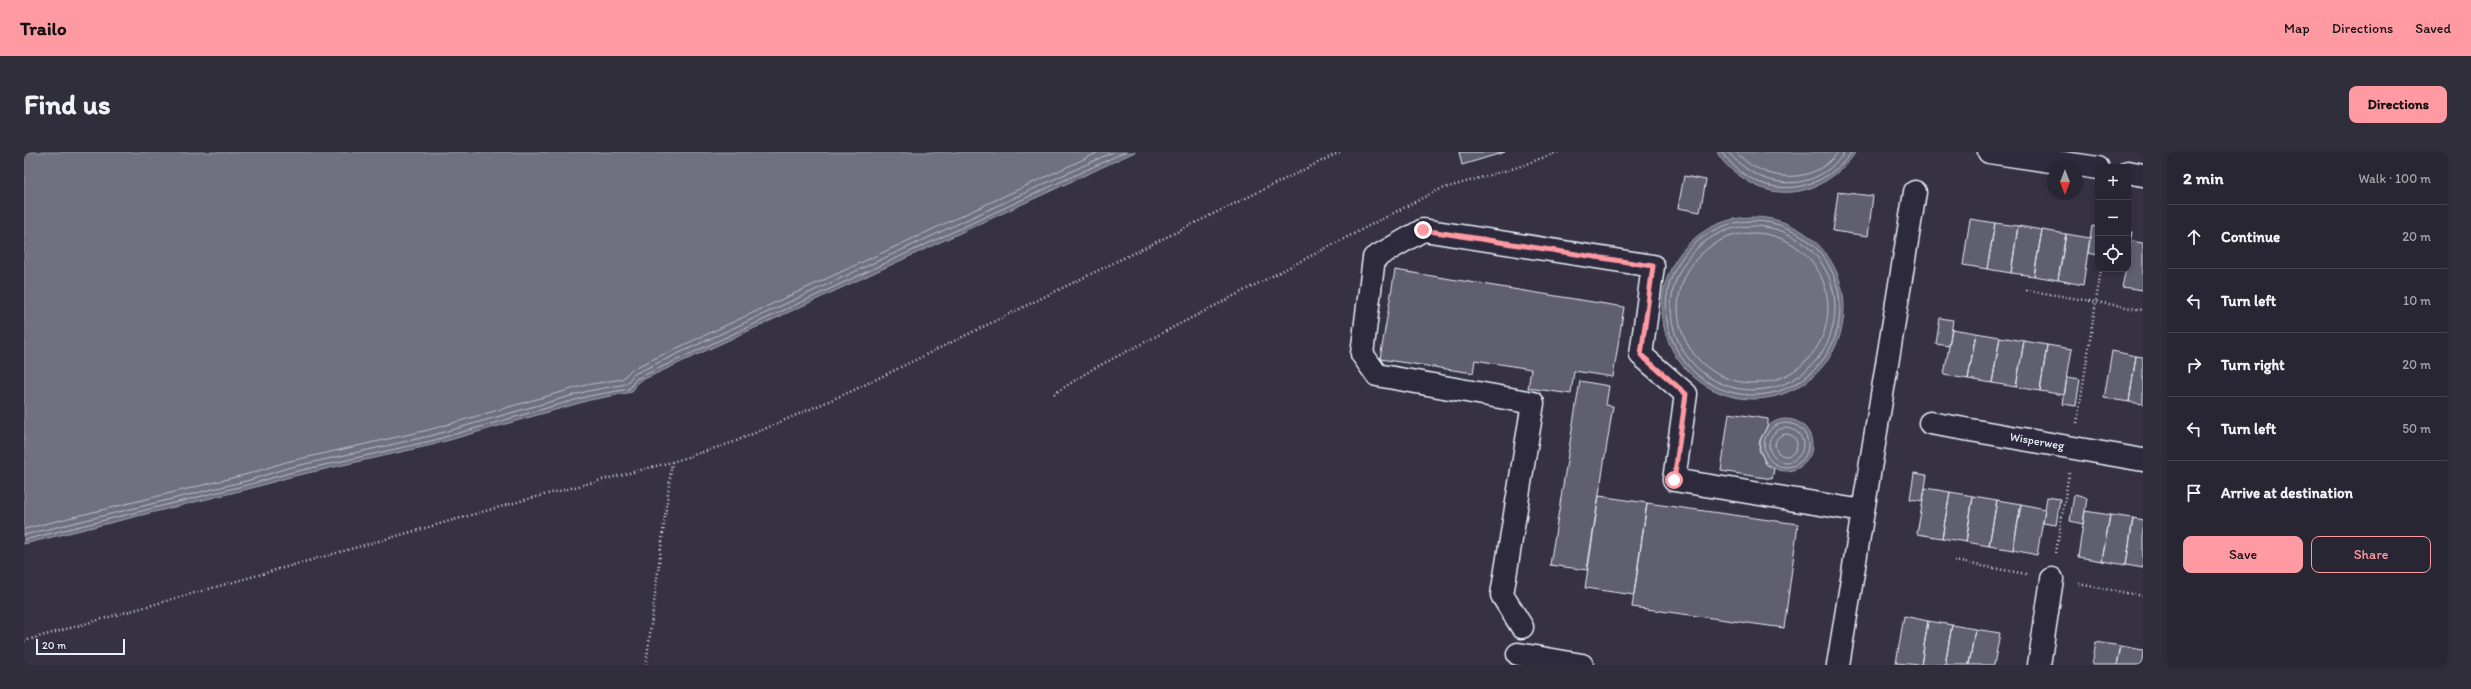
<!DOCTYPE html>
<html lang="en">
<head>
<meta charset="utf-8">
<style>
  :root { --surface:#282633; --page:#302e3b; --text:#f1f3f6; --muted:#a5a5ac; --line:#44434e; --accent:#ff9aa2 }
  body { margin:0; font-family:Itim,sans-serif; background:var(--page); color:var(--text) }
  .controls { position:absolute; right:12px; top:12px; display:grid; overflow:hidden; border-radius:8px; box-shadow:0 2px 6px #0003 }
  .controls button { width:36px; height:36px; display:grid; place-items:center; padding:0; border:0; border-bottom:1px solid var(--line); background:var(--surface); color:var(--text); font:20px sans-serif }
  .compass { position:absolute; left:2023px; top:12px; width:36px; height:36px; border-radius:50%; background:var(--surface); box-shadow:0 2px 6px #0003; rotate:180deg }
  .scale { position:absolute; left:12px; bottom:10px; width:89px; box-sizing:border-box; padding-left:4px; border:2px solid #e8f1f8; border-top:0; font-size:11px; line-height:14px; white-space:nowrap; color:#e8f1f8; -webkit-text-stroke:3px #2f2a3d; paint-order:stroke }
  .stop { position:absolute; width:12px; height:12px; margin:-9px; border:3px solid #ff9aa2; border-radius:50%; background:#fff }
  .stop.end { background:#ff9aa2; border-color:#fff; box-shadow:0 1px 4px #0008 }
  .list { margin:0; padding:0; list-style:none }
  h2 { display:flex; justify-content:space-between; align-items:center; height:52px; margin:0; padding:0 16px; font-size:17px }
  h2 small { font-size:13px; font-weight:400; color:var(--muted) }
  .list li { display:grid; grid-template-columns:26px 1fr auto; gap:12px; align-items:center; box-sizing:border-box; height:64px; padding:0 16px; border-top:1px solid var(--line) }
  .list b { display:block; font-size:15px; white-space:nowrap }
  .list em { font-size:13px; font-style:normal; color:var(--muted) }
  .actions { display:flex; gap:8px; padding:12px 16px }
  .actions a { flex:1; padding:9px 0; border:1px solid var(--accent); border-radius:8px; text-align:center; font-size:14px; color:var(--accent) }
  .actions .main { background:var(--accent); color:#111 }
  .icon { flex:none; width:22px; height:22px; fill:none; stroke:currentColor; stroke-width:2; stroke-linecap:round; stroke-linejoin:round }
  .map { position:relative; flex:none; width:2119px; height:513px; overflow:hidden; border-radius:8px }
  header { display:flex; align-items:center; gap:24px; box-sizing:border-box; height:56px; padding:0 20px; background:var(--accent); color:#111 }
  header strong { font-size:19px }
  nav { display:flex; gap:22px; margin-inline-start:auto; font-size:14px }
  .intro { display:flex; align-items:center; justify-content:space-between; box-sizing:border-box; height:96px; padding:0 24px }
  h1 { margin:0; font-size:28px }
  .button { padding:10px 18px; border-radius:8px; background:var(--accent); color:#111; font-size:14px; font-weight:700 }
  main { display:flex; gap:24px; padding:0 24px }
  aside { flex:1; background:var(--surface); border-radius:8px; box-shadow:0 2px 6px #0003 }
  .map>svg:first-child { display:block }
</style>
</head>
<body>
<header>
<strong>Trailo</strong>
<nav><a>Map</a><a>Directions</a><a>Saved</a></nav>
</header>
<div class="intro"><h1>Find us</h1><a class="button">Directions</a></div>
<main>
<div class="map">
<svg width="2119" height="513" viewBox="0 0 2119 513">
  <rect width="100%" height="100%" fill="#363244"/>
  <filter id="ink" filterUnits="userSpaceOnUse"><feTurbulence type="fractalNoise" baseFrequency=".025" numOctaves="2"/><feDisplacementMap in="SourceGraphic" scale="8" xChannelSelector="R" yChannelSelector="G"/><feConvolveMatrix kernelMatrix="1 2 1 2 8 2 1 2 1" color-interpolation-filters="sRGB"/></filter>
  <g filter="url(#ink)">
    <!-- water -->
    <path fill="#70717f" stroke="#a0a4af" d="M0 0H1111L614 230 608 240 566 248 408 293 266 325 228 336 0 392Z
      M1693 0H1832C1805 39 1756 55 1716 24 1707 18 1698 10 1693 0Z
      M1638 156a91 91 0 1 1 182 0a91 91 0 1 1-182 0Z
      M1736 293a26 26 0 1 1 52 0a26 26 0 1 1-52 0Z"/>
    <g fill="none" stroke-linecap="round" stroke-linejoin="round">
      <!-- shore -->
      <path stroke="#b8bec8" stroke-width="1" d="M1698 0C1731 48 1794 47 1828 0
        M1704 0C1736 38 1790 44 1821 0
        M1712 0C1738 30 1789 35 1814 0
        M1642 156a87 87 0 1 1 174 0a87 87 0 1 1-174 0Z
        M1647 156a82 82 0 1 1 164 0a82 82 0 1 1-164 0Z
        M1654 156a75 75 0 1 1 150 0a75 75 0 1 1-150 0Z
        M1740 293a22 22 0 1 1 44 0a22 22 0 1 1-44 0Z
        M1745 293a17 17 0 1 1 34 0a17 17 0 1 1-34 0Z
        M1751 293a11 11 0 1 1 22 0a11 11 0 1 1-22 0Z
        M0 377 224 322 262 310 404 278 562 233 598 227 608 217 1075 0
        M0 383 226 328 263 316 406 284 564 239 602 232 610 222 1089 0
        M0 388 227 332 265 321 407 289 565 244 605 237 612 227 1101 0"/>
    </g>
    <!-- building -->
    <path fill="#605e6e" stroke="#e8f1f8" d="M1435 0H1481L1438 13Z
      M1660 24 1682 28 1676 60 1654 56Z
      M1814 40 1849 44 1844 84 1809 79Z
      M1946 67 1971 71 1963 117 1939 113Z
      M1971 71 1994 74 1987 121 1963 117Z
      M1994 74 2018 78 2010 124 1987 121Z
      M2068 74 2074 75V103L2064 101Z
      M2018 78 2042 82 2034 128 2010 124Z
      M2104 80H2108L2104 103Z
      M2042 82 2066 86 2059 133 2034 128Z
      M2106 89 2119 91V138L2098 135 2102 117H2104Z
      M1371 118 1600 155 1589 225 1550 219 1547 242 1504 236 1507 217 1451 208 1449 221 1356 207Z
      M1916 166 1929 168 1925 194 1912 192Z
      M1928 177 1952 181 1944 227 1920 223Z
      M1952 181 1976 185 1968 231 1944 227Z
      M1976 185 2000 189 1992 235 1968 231Z
      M2000 189 2023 193 2016 239 1992 235Z
      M2023 193 2048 197 2040 243 2016 239Z
      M2088 199 2112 204 2105 250 2080 246Z
      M2112 204 2119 205V252L2105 250Z
      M2043 225 2056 227 2052 254 2039 252Z
      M1556 229 1585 234 1582 253 1589 254 1563 418 1526 413Z
      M1705 261 1744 267V273L1736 288 1735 297 1742 312 1750 317 1748 327 1697 319Z
      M1890 321 1903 323 1899 349 1886 347Z
      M1901 336 1926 340 1918 386 1893 382Z
      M1926 340 1949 344 1942 390 1918 386Z
      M2050 343 2063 346 2059 372 2046 369Z
      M1575 344 1623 351 1610 443 1561 436Z
      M1949 344 1973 348 1965 394 1942 390Z
      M2023 345 2036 347 2032 373 2019 371Z
      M1973 348 1997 352 1989 398 1965 394Z
      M1623 351 1774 372 1760 476 1608 455Z
      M1997 352 2021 357 2013 403 1989 398Z
      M2061 359 2086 363 2078 409 2054 405Z
      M2086 363 2109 366 2102 413 2078 409Z
      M2109 366 2119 368V416L2102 413Z
      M1880 464 1904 469 1897 513 1872 511Z
      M1904 469 1928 473 1921 513H1897Z
      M1928 473 1951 477 1945 513H1921Z
      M1951 477 1976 481 1970 513H1945Z
      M2072 490 2097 494 2093 513H2068Z
      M2097 494 2119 498 2118 513H2093Z"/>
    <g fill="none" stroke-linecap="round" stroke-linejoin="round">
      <defs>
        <path id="minor" d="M1965 0 2074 16
          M2104 20 2119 23
          M1906 271 2119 308
          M1498 475 1478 443 1509 251 1353 223 1338 202 1350 106 1399 78 1629 114 1617 203 1662 242 1650 328 1839 359
          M1494 502 1558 513
          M1814 513 1891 40
          M2015 513 2028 427"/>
      </defs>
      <!-- minor casing -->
      <use href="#minor" stroke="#e8f1f8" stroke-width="25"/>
      <!-- path -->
      <path stroke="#e8f1f8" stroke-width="2.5" stroke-dasharray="1 3" stroke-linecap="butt" d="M2002 138 2119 158
        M1030 242 1067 218 1414 38 1494 15 1534 0
        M2053 271 2077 117
        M2032 401 2045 321
        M1930 409 2002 422
        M2055 432 2119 444
        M0 489 504 347 648 310 710 290 828 239 1316 0
        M622 513 648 310"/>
      <!-- minor -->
      <use href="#minor" stroke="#2f2a3d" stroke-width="22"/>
    </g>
  </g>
  <g fill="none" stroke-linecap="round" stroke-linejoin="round" filter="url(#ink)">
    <!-- route -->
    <path stroke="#ff9aa2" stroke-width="5" d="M1399 78 1629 114 1617 203 1662 242 1650 328"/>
  </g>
  <g text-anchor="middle" stroke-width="3" stroke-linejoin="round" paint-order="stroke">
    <!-- street labels -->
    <g font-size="12" fill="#e8f1f8" stroke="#2f2a3d">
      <text transform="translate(2013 289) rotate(10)" y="4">Wisperweg</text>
    </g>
  </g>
</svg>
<div class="controls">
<button>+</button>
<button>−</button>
<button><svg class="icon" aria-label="locate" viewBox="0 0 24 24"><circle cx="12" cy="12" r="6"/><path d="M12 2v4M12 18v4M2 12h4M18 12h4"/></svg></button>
</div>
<svg class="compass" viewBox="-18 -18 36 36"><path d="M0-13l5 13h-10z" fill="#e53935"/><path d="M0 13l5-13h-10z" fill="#a5a5ac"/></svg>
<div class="scale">20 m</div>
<div class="stop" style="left:1650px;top:328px"></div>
<div class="stop end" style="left:1399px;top:78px"></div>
</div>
<aside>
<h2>2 min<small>Walk · 100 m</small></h2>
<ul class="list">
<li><svg class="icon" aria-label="ahead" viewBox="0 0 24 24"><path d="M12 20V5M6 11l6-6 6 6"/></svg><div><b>Continue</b></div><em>20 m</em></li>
<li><svg class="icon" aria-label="left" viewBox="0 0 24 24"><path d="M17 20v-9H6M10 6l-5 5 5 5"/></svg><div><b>Turn left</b></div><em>10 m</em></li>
<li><svg class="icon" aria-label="right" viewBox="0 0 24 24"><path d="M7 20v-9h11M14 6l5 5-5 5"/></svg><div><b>Turn right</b></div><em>20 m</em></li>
<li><svg class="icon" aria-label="left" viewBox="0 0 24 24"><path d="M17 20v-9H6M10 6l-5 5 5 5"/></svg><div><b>Turn left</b></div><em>50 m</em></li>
<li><svg class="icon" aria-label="arrive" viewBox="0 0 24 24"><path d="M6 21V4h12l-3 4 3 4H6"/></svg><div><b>Arrive at destination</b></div></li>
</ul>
<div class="actions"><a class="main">Save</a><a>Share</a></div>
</aside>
</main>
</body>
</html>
